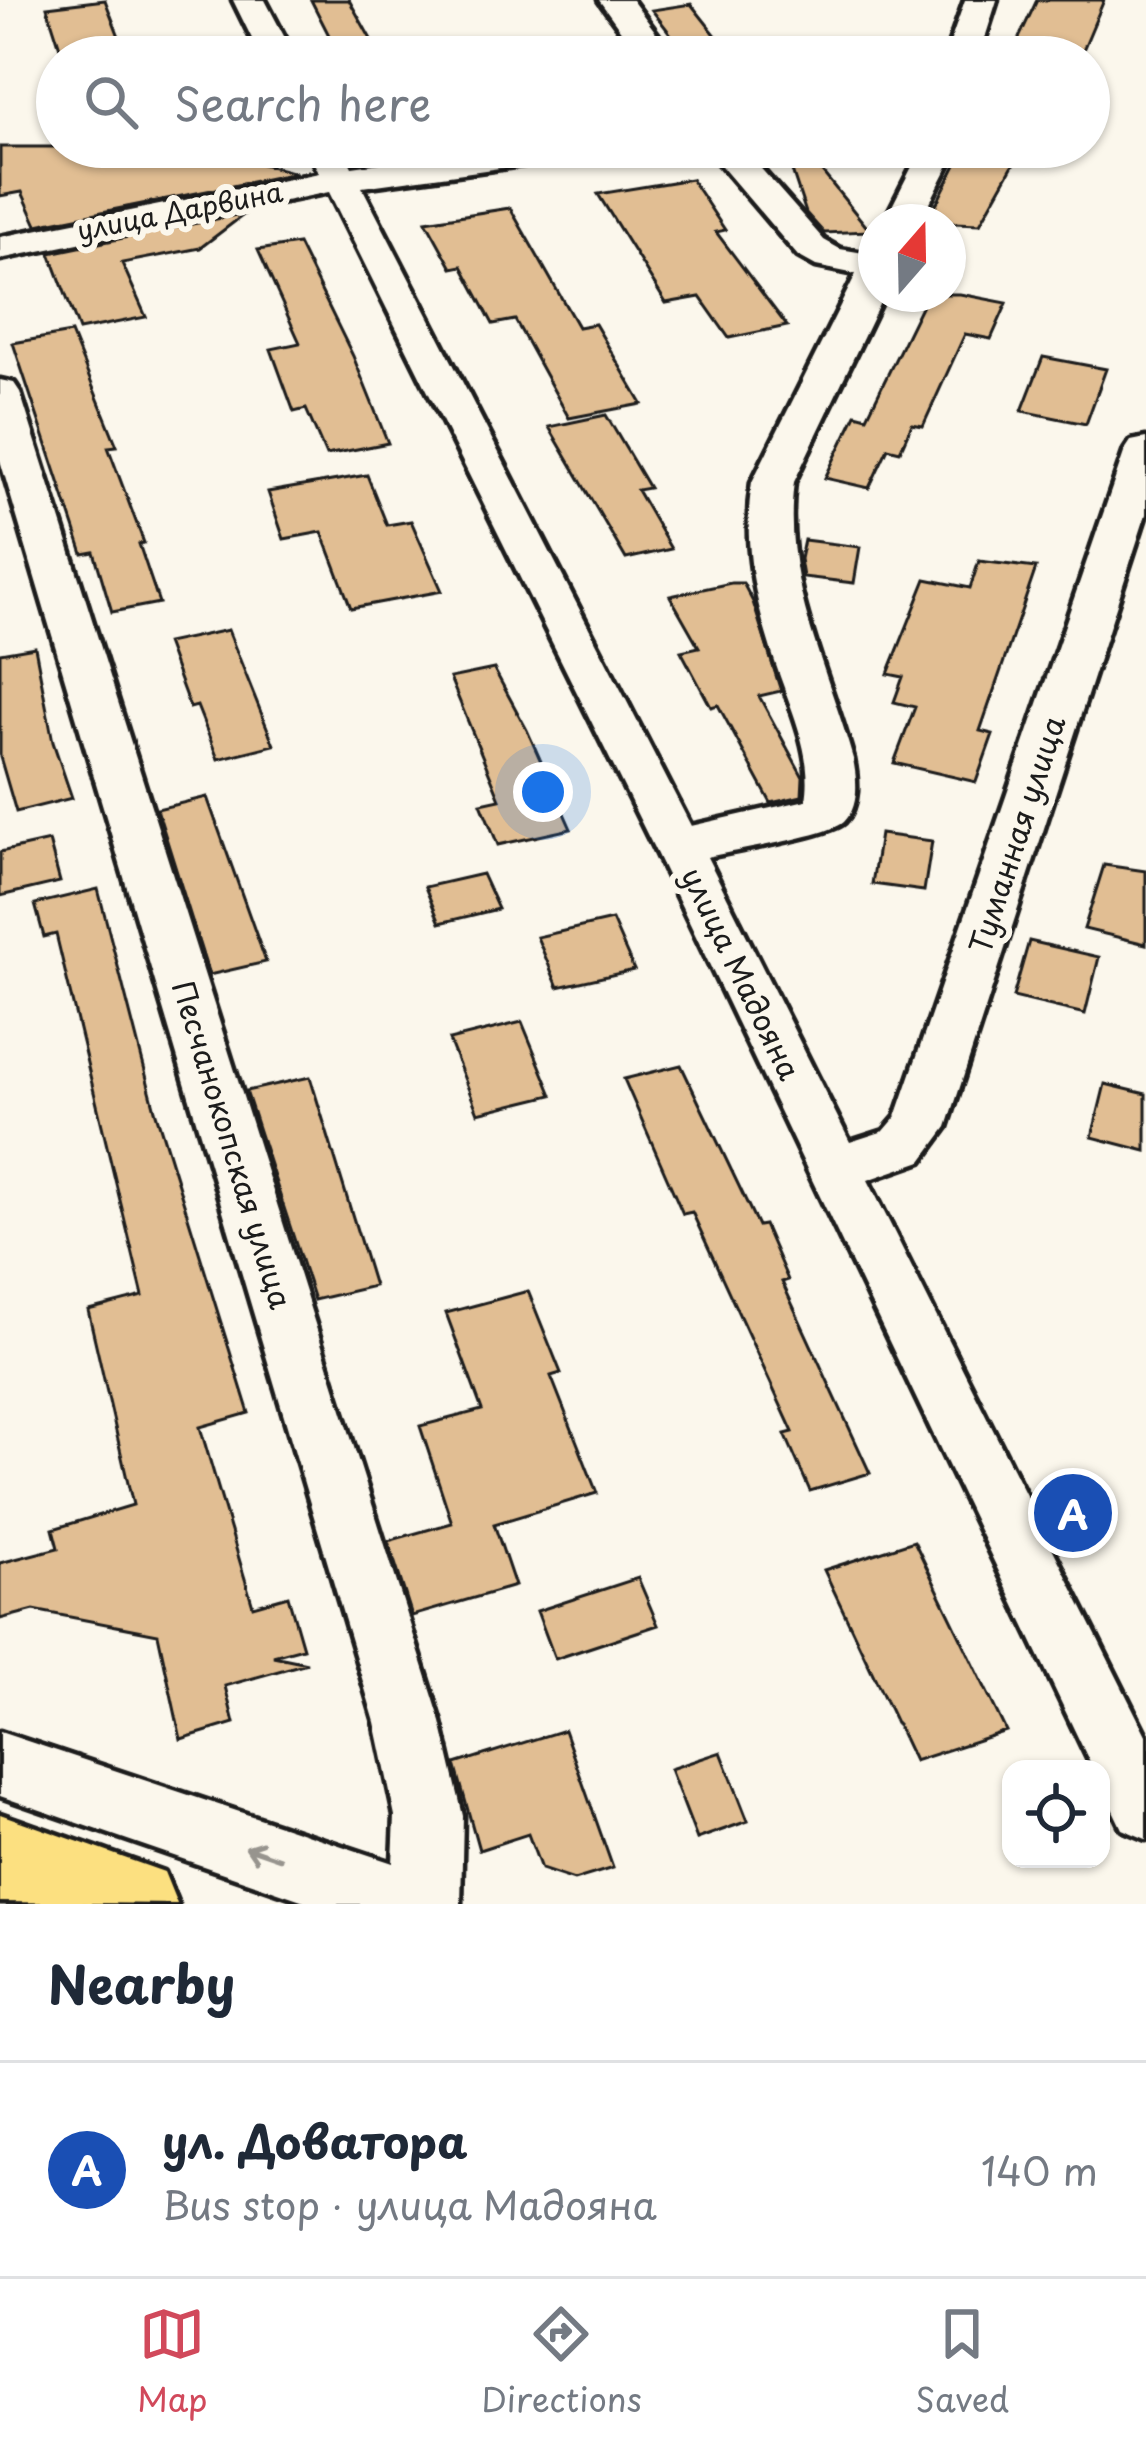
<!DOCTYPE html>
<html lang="en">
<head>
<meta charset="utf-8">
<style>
  :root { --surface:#fff; --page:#f6f6f7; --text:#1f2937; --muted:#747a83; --line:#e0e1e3; --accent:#d1495b }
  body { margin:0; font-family:"Playpen Sans",sans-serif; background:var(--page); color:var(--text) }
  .controls { position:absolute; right:36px; bottom:36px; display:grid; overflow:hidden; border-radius:24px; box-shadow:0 3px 9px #0004 }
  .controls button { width:108px; height:108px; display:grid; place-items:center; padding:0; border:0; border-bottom:3px solid var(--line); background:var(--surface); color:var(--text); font:60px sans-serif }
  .compass { position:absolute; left:858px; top:204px; width:108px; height:108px; border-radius:50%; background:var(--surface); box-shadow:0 3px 9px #0004; rotate:20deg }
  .you { position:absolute; left:543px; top:792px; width:42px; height:42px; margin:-30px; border:9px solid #fff; border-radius:50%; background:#1a73e8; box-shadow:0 0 0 18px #1a73e833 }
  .badge { display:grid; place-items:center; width:78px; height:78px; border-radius:50%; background:var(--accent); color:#fff; font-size:39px; font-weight:700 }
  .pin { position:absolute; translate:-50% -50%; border:6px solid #fff; box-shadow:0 3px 12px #0006 }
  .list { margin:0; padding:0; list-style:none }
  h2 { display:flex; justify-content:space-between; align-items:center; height:156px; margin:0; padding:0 48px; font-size:51px }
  h2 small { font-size:39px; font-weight:400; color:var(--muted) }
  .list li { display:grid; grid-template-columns:78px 1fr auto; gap:36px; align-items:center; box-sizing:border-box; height:216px; padding:0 48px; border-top:3px solid var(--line) }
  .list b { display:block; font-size:45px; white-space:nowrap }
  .list p { margin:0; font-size:39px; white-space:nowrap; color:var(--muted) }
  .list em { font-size:39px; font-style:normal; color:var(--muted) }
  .icon { flex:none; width:66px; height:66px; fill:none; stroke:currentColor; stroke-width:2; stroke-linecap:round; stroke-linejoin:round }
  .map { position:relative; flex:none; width:1146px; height:1904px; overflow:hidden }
  .search { position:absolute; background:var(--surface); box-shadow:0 3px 9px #0004; left:36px; right:36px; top:36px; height:132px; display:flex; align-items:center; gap:30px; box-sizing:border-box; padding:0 42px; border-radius:66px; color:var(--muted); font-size:45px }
  .sheet { height:372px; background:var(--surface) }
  nav { display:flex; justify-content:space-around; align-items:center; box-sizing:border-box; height:168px; border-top:3px solid var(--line); background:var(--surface); font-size:33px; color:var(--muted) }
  nav a { display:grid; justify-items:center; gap:6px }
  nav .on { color:var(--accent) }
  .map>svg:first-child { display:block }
</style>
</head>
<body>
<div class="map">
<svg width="1146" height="1904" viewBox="0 0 1146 1904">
  <rect width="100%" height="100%" fill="#fbf7ec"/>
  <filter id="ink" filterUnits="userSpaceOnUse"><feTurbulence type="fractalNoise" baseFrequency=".00833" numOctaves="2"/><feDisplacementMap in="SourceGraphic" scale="24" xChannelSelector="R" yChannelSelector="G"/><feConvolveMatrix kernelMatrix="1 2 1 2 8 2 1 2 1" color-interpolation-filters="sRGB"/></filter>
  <g filter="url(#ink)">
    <!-- building -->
    <path fill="#e1be93" stroke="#1c1c1c" stroke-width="3" d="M105 0 125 52 63 57 47 7Z
      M311 0H349L377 50 339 55Z
      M1037 0H1104L1080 57H1010Z
      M691 4 725 47 685 53 652 10Z
      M0 147H238L243 159 296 173 37 225 22 192 0 196Z
      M784 147H802L870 231 824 233 806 213Z
      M965 147H1023L980 224 927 222Z
      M691 179 725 230 716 232 787 326 729 338 700 297 666 303 598 194Z
      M510 208 578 327 595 324 642 404 569 418 515 320 493 324 462 266 452 268 426 221Z
      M246 213 200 248 122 263 146 317 79 330 50 253Z
      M298 244 353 356 388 443 326 455 306 409 294 412 271 349 300 343 258 250Z
      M927 294H960L1007 303 991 339 965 334 923 426 912 424 900 451 888 448 869 488 825 478 856 414 867 417Z
      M71 333 117 446 108 447 144 543 139 544 159 603 112 612 94 552 83 554 13 343Z
      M1043 357 1106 369 1086 424 1022 411Z
      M606 415 649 488 637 490 671 549 626 559 549 427Z
      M367 475 387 525 411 521 442 591 351 608 322 532 284 539 268 492Z
      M804 540 860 547 854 583 803 577 800 559Z
      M979 561 1036 568 980 731 993 734 976 782 894 763 915 707 894 702 903 677 888 674 926 579 970 588Z
      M731 583H743L753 602 781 691 759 696 803 777 802 796 771 803 718 705 711 707 681 651 699 647 670 596Z
      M228 630 274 745 218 759 197 706 190 708 166 643Z
      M35 647 53 742 72 798 16 812 0 757V653Z
      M494 669 527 730 571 829 498 845 481 803 500 799 450 678Z
      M207 797 266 962 209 975 157 809Z
      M880 834 932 841 924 891 872 884Z
      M49 841 60 882 0 896V852Z
      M1104 865 1146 871V944L1084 929Z
      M482 874 498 909 440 923 425 887Z
      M98 889 155 1110 249 1413 200 1427 253 1606 288 1596 303 1648 273 1656 307 1663 225 1686 234 1723 181 1739 158 1634 34 1610 0 1619V1563L58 1548 53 1529 133 1505 88 1310 143 1296 56 934 44 937 35 904Z
      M612 920 634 970 558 987 537 937Z
      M1029 941 1099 957 1085 1014 1013 997Z
      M522 1022 552 1095 478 1113 449 1040Z
      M681 1065 758 1226 764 1225 788 1280 782 1282 870 1473 810 1491 785 1434 793 1432 692 1212 683 1214 624 1079Z
      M310 1077 374 1286 314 1300 246 1091Z
      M1105 1084 1146 1094V1151L1092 1137Z
      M528 1291 561 1373 551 1376 597 1493 494 1524 515 1586 412 1616 388 1541 452 1523 420 1426 482 1410 446 1313Z
      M914 1541 1006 1731 914 1761 824 1570Z
      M638 1578 658 1625 555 1659 537 1611Z
      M564 1730 613 1868 574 1880 541 1869 528 1834 479 1850 455 1764Z
      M721 1752 748 1821 697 1839 670 1769Z"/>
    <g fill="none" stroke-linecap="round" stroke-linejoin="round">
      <defs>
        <path id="minor" d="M233 0H265L295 57H261Z
          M599 0H632L674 57H640Z
          M965 0H997L979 57H945Z
          M306 147H342L352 167 496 147H591L586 155 573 158 362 187 691 826 806 800C814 755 790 707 776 665 756 604 742 546 752 482L856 274 816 266 798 256 705 147H742L824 240 840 249 876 255V294H884L794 482C781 581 827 665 853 759 857 779 860 806 844 822 829 836 732 851 707 857L850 1142 884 1131 896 1117 1125 450 1131 441 1146 438V514L947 1127 922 1161 868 1180 1146 1735V1839L1122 1829 1101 1785V1769H1093L653 846 329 192 0 259V237L319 173Z
          M922 147H958L920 222H884Z
          M0 380 14 383 20 392 441 1722 463 1816 461 1904H313L0 1796V1732L393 1863 395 1816 375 1722 0 460Z"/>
        <path id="primary" d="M0 1814 164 1872 177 1904 0 1902Z"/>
      </defs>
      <!-- minor casing -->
      <use href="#minor" stroke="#1c1c1c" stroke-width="9"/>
      <!-- primary casing -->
      <use href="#primary" stroke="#1c1c1c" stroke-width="9"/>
      <!-- minor -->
      <use href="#minor" fill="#fbf7ec" fill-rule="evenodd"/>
      <!-- primary -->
      <use href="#primary" fill="#fce080" fill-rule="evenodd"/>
    </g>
    <!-- one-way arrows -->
    <defs><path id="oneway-shaft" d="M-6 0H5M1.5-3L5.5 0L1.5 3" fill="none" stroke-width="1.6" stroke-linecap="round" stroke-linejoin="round" transform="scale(3)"/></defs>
    <use stroke="#97948e" href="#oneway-shaft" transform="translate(263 1853) rotate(-161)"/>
  </g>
  <g text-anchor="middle" stroke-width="12" stroke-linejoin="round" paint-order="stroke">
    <!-- far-street labels -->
    <g font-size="27" fill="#1c1c1c" stroke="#fbf7ec">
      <text transform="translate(180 212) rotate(-11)" y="9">улица Дарвина</text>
    </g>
    <!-- street labels -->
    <g font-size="30" fill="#1c1c1c" stroke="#fbf7ec">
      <text transform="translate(1018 835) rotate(-72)" y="10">Туманная улица</text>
      <text transform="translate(740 974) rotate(64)" y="10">улица Мадояна</text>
      <text transform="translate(231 1145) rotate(73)" y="10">Песчанокопская улица</text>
    </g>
  </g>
</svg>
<div class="controls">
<button><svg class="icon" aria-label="locate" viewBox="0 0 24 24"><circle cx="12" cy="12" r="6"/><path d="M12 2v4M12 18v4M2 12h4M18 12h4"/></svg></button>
</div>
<svg class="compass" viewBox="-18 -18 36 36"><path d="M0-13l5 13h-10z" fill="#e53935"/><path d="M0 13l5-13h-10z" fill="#747a83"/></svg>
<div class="you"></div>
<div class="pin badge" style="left:1073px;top:1513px;background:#1a4fb4">A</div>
<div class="search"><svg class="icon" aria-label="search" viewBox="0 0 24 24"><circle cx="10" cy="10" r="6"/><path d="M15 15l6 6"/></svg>Search here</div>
</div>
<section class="sheet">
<h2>Nearby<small></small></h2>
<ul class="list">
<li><span class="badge" style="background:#1a4fb4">A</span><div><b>ул. Доватора</b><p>Bus stop · улица Мадояна</p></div><em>140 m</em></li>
</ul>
</section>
<nav>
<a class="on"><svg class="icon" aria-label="map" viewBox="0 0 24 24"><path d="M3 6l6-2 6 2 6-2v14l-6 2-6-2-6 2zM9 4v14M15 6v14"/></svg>Map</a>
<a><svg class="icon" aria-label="directions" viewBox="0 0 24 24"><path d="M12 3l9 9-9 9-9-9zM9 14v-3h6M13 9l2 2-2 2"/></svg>Directions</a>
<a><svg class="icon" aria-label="saved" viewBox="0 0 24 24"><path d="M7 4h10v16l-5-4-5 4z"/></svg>Saved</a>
</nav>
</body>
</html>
